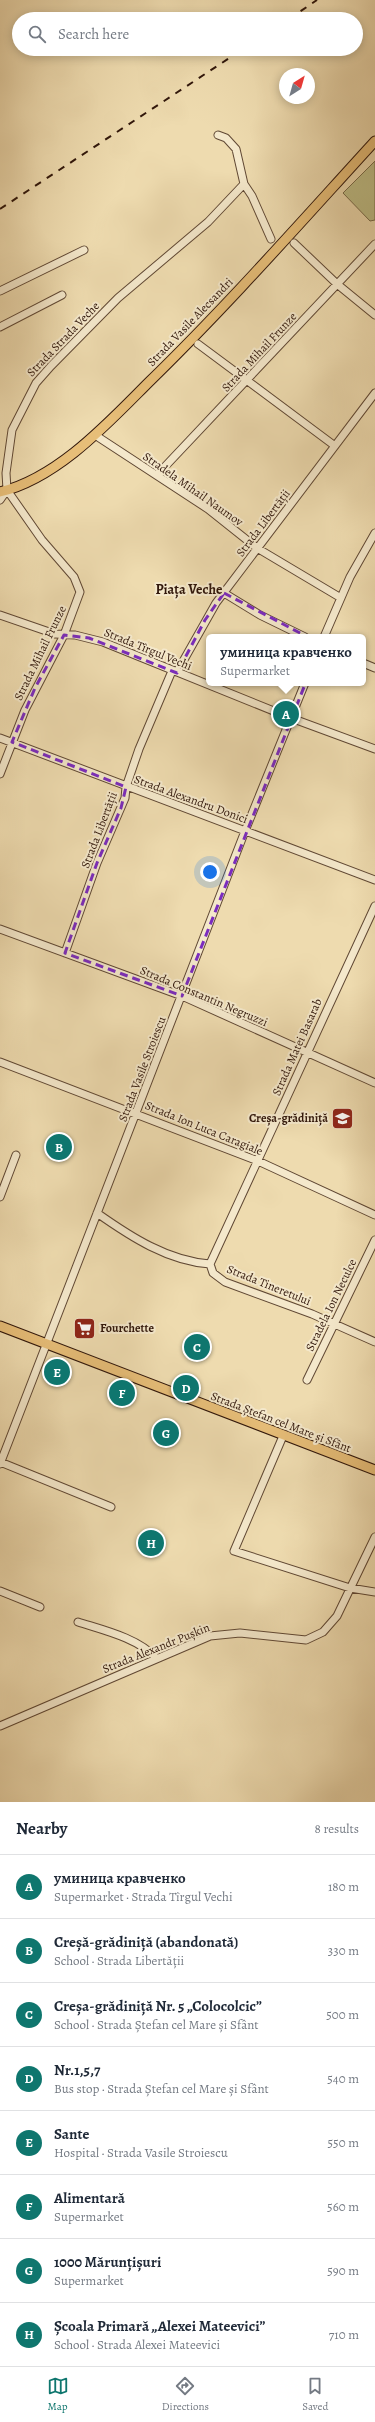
<!DOCTYPE html>
<html lang="en">
<head>
<meta charset="utf-8">
<style>
  :root { --surface:#fff; --page:#f6f6f7; --text:#1f2937; --muted:#747a83; --line:#e0e1e3; --accent:#0f766e }
  body { margin:0; font-family:Alegreya,serif; background:var(--page); color:var(--text) }
  .compass { position:absolute; left:279px; top:68px; width:36px; height:36px; border-radius:50%; background:var(--surface); box-shadow:0 2px 10px #0003; rotate:37deg }
  .you { position:absolute; left:210px; top:872px; width:14px; height:14px; margin:-10px; border:3px solid #fff; border-radius:50%; background:#1a73e8; box-shadow:0 0 0 6px #1a73e833 }
  .badge { display:grid; place-items:center; width:26px; height:26px; border-radius:50%; background:var(--accent); color:#fff; font-size:13px; font-weight:700 }
  .pin { position:absolute; translate:-50% -50%; border:2px solid #fff; box-shadow:0 1px 4px #0006 }
  .popup { position:absolute; left:206px; top:634px; width:160px; height:52px; box-sizing:border-box; display:grid; place-content:center; border-radius:6px; background:var(--surface); filter:drop-shadow(0 1px 3px #0005); font-size:13px; white-space:nowrap; color:var(--muted) }
  .popup b { font-size:15px; color:var(--text) }
  .popup::after { content:''; position:absolute; left:50%; top:100%; margin-left:-8px; border:8px solid transparent; border-top-color:var(--surface) }
  .list { margin:0; padding:0; list-style:none }
  h2 { display:flex; justify-content:space-between; align-items:center; height:52px; margin:0; padding:0 16px; font-size:17px }
  h2 small { font-size:13px; font-weight:400; color:var(--muted) }
  .list li { display:grid; grid-template-columns:26px 1fr auto; gap:12px; align-items:center; box-sizing:border-box; height:64px; padding:0 16px; border-top:1px solid var(--line) }
  .list b { display:block; font-size:15px; white-space:nowrap }
  .list p { margin:0; font-size:13px; white-space:nowrap; color:var(--muted) }
  .list em { font-size:13px; font-style:normal; color:var(--muted) }
  .icon { flex:none; width:22px; height:22px; fill:none; stroke:currentColor; stroke-width:2; stroke-linecap:round; stroke-linejoin:round }
  .map { position:relative; flex:none; width:375px; height:1802px; overflow:hidden }
  .search { position:absolute; background:var(--surface); box-shadow:0 2px 10px #0003; left:12px; right:12px; top:12px; height:44px; display:flex; align-items:center; gap:10px; box-sizing:border-box; padding:0 14px; border-radius:22px; color:var(--muted); font-size:15px }
  .sheet { height:564px; background:var(--surface) }
  nav { display:flex; justify-content:space-around; align-items:center; box-sizing:border-box; height:56px; border-top:1px solid var(--line); background:var(--surface); font-size:11px; color:var(--muted) }
  nav a { display:grid; justify-items:center; gap:2px }
  nav .on { color:var(--accent) }
  .map>svg:first-child { display:block }
</style>
</head>
<body>
<div class="map">
<svg width="375" height="1802" viewBox="0 0 375 1802">
  <rect width="100%" height="100%" fill="#eedbaf"/>
  <filter id="stains"><feTurbulence type="fractalNoise" baseFrequency=".005" numOctaves="4"/><feColorMatrix values="0 0 0 0 .2 0 0 0 0 .09 0 0 0 0 .02 0 0 0 .5 -.17"/></filter>
  <radialGradient id="worn" r=".72"><stop offset=".6" stop-color="#630" stop-opacity="0"/><stop offset="1" stop-color="#630" stop-opacity=".3"/></radialGradient>
  <!-- green -->
  <path fill="#bebe87" stroke="#786a49" d="M375 161V220L370 221 343 193Z"/>
  <g fill="none" stroke-linecap="round" stroke-linejoin="round">
    <defs>
      <path id="minor" d="M218 135 226 138 236 149 244 184 252 196 271 239
        M294 243 337 284 375 315
        M0 291 84 250
        M0 327 62 295
        M198 344 335 446
        M95 435 208 509 257 548 341 598
        M157 475 375 244
        M0 500 7 490
        M224 593 260 615 305 637
        M0 615 55 634 75 635 103 642 291 718 375 749
        M324 637 350 577 375 533
        M363 663 375 668
        M177 672 216 603 375 393
        M0 738 375 880
        M0 774 25 710 64 635 80 592 74 577 42 540 7 490 6 473 12 430 36 383 51 366 118 298 208 222 244 184
        M0 929 182 996 375 1083
        M65 953 97 863 125 798 126 787 139 749 172 671
        M0 1062 258 1161 375 1215
        M0 1197 16 1155
        M97 1213C131 1237 168 1261 210 1264L213 1273 225 1282 312 1314 375 1342
        M210 1264 375 906
        M307 1380 375 1240
        M283 1436 234 1551 350 1588 375 1592
        M0 1462 111 1507
        M0 1464 245 831 305 683
        M0 1591 40 1607
        M78 1622C103 1630 138 1638 156 1658
        M0 1726 210 1636 240 1633 306 1640 323 1632 337 1616 375 1537"/>
      <path id="major" d="M0 492C58 478 108 423 149 382 228 305 301 222 375 141
        M0 1326 375 1470"/>
    </defs>
    <!-- minor casing -->
    <use href="#minor" stroke="#604834" stroke-width="9"/>
    <!-- major casing -->
    <use href="#major" stroke="#31170b" stroke-width="11"/>
    <!-- minor -->
    <use href="#minor" stroke="#f4e8cb" stroke-width="7"/>
    <!-- major -->
    <use href="#major" stroke="#e7be78" stroke-width="9"/>
    <!-- rail -->
    <path stroke="#31170b" stroke-width="2" stroke-dasharray="7 7" stroke-linecap="butt" d="M289 19 317 0
      M0 209 243 49"/>
  </g>
  <!-- marked area -->
  <path fill="none" stroke="#7b2cbf" stroke-width="3" stroke-dasharray="8 5" stroke-linejoin="round" d="M224 593 321 644 182 996 65 953 97 863 121 808 126 787 12 742 35 688 64 635 89 638 177 673 205 620Z"/>
  <!-- icons -->
  <defs>
    <symbol id="school-square" viewBox="-11 -11 22 22"><rect x="-9" y="-9" width="18" height="18" rx="4" fill="#8f2418" stroke="#f4e8cb"/><path d="M0-5L7-2L0 1L-7-2ZM-4 1L0 2.5L4 1V4Q0 6-4 4Z" fill="#fff"/></symbol>
    <symbol id="supermarket-square" viewBox="-11 -11 22 22"><rect x="-9" y="-9" width="18" height="18" rx="4" fill="#8f2418" stroke="#f4e8cb"/><path d="M-6-5.5h2.5l.6 2H6L4.5 2H-2.5L-4.4-4H-6ZM-1.5 3.2a1.3 1.3 0 1 0 .1 0ZM3 3.2a1.3 1.3 0 1 0 .1 0Z" fill="#fff"/></symbol>
  </defs>
  <g fill-rule="evenodd">
    <use href="#school-square" x="330" y="1106" width="25" height="25"/>
    <use href="#supermarket-square" x="72" y="1316" width="25" height="25"/>
  </g>
  <g text-anchor="middle" stroke-width="4" stroke-linejoin="round" paint-order="stroke">
    <!-- street labels -->
    <g font-size="12" fill="#31170b" stroke="#f4e8cb">
      <text transform="translate(190 322) rotate(-46)" y="4">Strada Vasile Alecsandri</text>
      <text transform="translate(63 339) rotate(-46)" y="4">Strada Strada Veche</text>
      <text transform="translate(259 352) rotate(-47)" y="4">Strada Mihail Frunze</text>
      <text transform="translate(193 489) rotate(35)" y="4">Stradela Mihail Naumov</text>
      <text transform="translate(263 523) rotate(-53)" y="4">Strada Libertății</text>
      <text transform="translate(148 649) rotate(22)" y="4">Strada Tîrgul Vechi</text>
      <text transform="translate(40 653) rotate(-64)" y="4">Strada Mihail Frunze</text>
      <text transform="translate(191 799) rotate(20)" y="4">Strada Alexandru Donici</text>
      <text transform="translate(99 830) rotate(-69)" y="4">Strada Libertății</text>
      <text transform="translate(204 996) rotate(23)" y="4">Strada Constantin Negruzzi</text>
      <text transform="translate(297 1047) rotate(-66)" y="4">Strada Matei Basarab</text>
      <text transform="translate(142 1069) rotate(-69)" y="4">Strada Vasile Stroiescu</text>
      <text transform="translate(204 1128) rotate(22)" y="4">Strada Ion Luca Caragiale</text>
      <text transform="translate(269 1285) rotate(22)" y="4">Strada Tineretului</text>
      <text transform="translate(331 1305) rotate(-64)" y="4">Stradela Ion Neculce</text>
      <text transform="translate(281 1422) rotate(21)" y="4">Strada Ștefan cel Mare și Sfânt</text>
      <text transform="translate(156 1648) rotate(-22)" y="4">Strada Alexandr Pușkin</text>
    </g>
    <!-- poi labels -->
    <g font-size="12" font-weight="bold" fill="#31170b" stroke="#f4e8cb" text-anchor="end">
      <text x="328" y="1122">Creșa-grădiniță</text>
      <text x="100" y="1332" text-anchor="start">Fourchette</text>
    </g>
    <!-- quarter labels -->
    <g font-size="14" font-weight="bold" fill="#31170b" stroke="#f4e8cb">
      <text x="189" y="594">Piața Veche</text>
    </g>
  </g>
  <rect width="100%" height="100%" filter="url(#stains)"/>
  <rect width="100%" height="100%" fill="url(#worn)"/>
</svg>
<svg class="compass" viewBox="-18 -18 36 36"><path d="M0-13l5 13h-10z" fill="#e53935"/><path d="M0 13l5-13h-10z" fill="#747a83"/></svg>
<div class="you"></div>
<div class="pin badge" style="left:286px;top:714px">A</div>
<div class="popup"><b>уминица кравченко</b>Supermarket</div>
<div class="pin badge" style="left:59px;top:1147px">B</div>
<div class="pin badge" style="left:197px;top:1347px">C</div>
<div class="pin badge" style="left:186px;top:1388px">D</div>
<div class="pin badge" style="left:57px;top:1372px">E</div>
<div class="pin badge" style="left:122px;top:1393px">F</div>
<div class="pin badge" style="left:166px;top:1433px">G</div>
<div class="pin badge" style="left:151px;top:1543px">H</div>
<div class="search"><svg class="icon" aria-label="search" viewBox="0 0 24 24"><circle cx="10" cy="10" r="6"/><path d="M15 15l6 6"/></svg>Search here</div>
</div>
<section class="sheet">
<h2>Nearby<small>8 results</small></h2>
<ul class="list">
<li><span class="badge">A</span><div><b>уминица кравченко</b><p>Supermarket · Strada Tîrgul Vechi</p></div><em>180 m</em></li>
<li><span class="badge">B</span><div><b>Creșă-grădiniță (abandonată)</b><p>School · Strada Libertății</p></div><em>330 m</em></li>
<li><span class="badge">C</span><div><b>Creșa-grădiniță Nr. 5 „Colocolcic”</b><p>School · Strada Ștefan cel Mare și Sfânt</p></div><em>500 m</em></li>
<li><span class="badge">D</span><div><b>Nr.1,5,7</b><p>Bus stop · Strada Ștefan cel Mare și Sfânt</p></div><em>540 m</em></li>
<li><span class="badge">E</span><div><b>Sante</b><p>Hospital · Strada Vasile Stroiescu</p></div><em>550 m</em></li>
<li><span class="badge">F</span><div><b>Alimentară</b><p>Supermarket</p></div><em>560 m</em></li>
<li><span class="badge">G</span><div><b>1000 Mărunțișuri</b><p>Supermarket</p></div><em>590 m</em></li>
<li><span class="badge">H</span><div><b>Școala Primară „Alexei Mateevici”</b><p>School · Strada Alexei Mateevici</p></div><em>710 m</em></li>
</ul>
</section>
<nav>
<a class="on"><svg class="icon" aria-label="map" viewBox="0 0 24 24"><path d="M3 6l6-2 6 2 6-2v14l-6 2-6-2-6 2zM9 4v14M15 6v14"/></svg>Map</a>
<a><svg class="icon" aria-label="directions" viewBox="0 0 24 24"><path d="M12 3l9 9-9 9-9-9zM9 14v-3h6M13 9l2 2-2 2"/></svg>Directions</a>
<a><svg class="icon" aria-label="saved" viewBox="0 0 24 24"><path d="M7 4h10v16l-5-4-5 4z"/></svg>Saved</a>
</nav>
</body>
</html>
